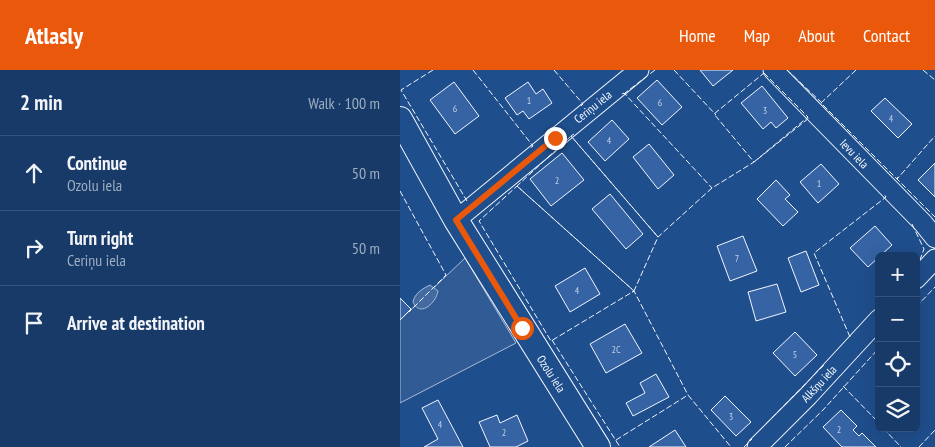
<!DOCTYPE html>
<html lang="en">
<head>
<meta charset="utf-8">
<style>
  :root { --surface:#173a69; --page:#244571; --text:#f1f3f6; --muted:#9eadc0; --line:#36547d; --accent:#ea580c }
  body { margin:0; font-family:"PT Sans Narrow",sans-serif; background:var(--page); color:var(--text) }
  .controls { position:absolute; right:15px; bottom:15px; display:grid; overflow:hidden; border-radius:8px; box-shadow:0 5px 20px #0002 }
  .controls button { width:45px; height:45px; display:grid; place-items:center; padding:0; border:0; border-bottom:1px solid var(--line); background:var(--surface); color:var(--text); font:25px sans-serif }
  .stop { position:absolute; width:15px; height:15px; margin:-11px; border:4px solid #ea580c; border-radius:50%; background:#fff }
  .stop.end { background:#ea580c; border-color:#fff; box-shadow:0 1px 5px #0008 }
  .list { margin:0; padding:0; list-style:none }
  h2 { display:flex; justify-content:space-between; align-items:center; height:65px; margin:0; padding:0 20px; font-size:21px }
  h2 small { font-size:16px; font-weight:400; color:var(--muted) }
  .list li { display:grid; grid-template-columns:32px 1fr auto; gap:15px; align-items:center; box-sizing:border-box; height:75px; padding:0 20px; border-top:1px solid var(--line) }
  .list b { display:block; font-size:19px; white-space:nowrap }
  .list p { margin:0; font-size:16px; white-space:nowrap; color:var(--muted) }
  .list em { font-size:16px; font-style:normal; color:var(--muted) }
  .icon { flex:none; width:28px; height:28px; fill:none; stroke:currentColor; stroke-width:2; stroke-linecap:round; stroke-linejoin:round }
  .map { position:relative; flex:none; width:535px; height:377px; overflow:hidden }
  header { display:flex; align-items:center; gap:30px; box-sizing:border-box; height:70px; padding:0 25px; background:var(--accent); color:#fff }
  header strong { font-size:24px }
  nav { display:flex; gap:28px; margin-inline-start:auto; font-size:18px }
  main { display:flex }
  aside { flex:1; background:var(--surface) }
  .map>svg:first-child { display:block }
</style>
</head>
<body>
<header>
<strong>Atlasly</strong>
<nav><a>Home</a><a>Map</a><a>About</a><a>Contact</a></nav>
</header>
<main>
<aside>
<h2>2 min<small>Walk · 100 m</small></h2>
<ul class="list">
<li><svg class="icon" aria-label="ahead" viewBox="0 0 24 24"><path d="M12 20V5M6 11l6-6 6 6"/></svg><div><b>Continue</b><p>Ozolu iela</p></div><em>50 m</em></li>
<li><svg class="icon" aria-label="right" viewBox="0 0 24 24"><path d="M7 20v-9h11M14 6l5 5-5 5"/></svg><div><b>Turn right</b><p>Ceriņu iela</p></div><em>50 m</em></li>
<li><svg class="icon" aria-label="arrive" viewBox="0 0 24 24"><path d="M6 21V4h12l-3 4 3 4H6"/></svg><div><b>Arrive at destination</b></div></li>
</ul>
</aside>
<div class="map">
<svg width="535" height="377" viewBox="0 0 535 377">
  <rect width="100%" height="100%" fill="#1f4e8c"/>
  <!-- green -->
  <path fill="#305b95" stroke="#a8bbd7" d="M65 188 116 273 0 333V250Z"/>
  <!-- water -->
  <path fill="#446ba0" stroke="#a8bbd7" d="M30 215 38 221C36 233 20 248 13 232 15 223 22 219 30 215Z"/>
  <!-- building -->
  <path fill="#3563a3" stroke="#f2f6ff" d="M300 0H333L313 16Z
    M257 10 282 37 262 55 237 28Z
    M54 12 79 46 55 64 30 30Z
    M128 12 136 24 143 19 152 33 129 49 123 41 117 45 105 28Z
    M362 16 388 48 376 58 371 52 363 59 341 33Z
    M485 28 512 54 498 68 471 41Z
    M212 50 229 69 205 91 188 72Z
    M249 74 274 105 258 119 233 87Z
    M162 83 184 110 151 136 130 109Z
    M535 93V127L518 110Z
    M421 94 439 114 418 133 400 112Z
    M376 110 390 125 385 129 398 142 383 156 357 129Z
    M210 124 243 164 226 179 192 139Z
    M475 156 492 175 468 197 450 178Z
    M343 166 357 201 330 211 317 176Z
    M406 181 419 215 401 222 388 188Z
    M185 198 200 224 170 242 155 216Z
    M377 214 386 242 356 251 348 222Z
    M0 228 11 239 0 250Z
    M225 254 242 283 206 303 190 274Z
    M395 262 417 285 395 306 373 283Z
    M256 304 269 327 233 346 226 333 245 323 240 313Z
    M325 326 351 352 336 366 311 340Z
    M38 330 63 377H24L38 369 22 338Z
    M441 340 457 356 453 360 459 366 462 363 476 377H442L423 357Z
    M97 345 100 353 117 345 128 371 116 377H90L79 352Z
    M275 360 286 377H249Z"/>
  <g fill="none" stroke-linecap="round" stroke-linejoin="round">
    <defs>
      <path id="minor" d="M373 0 523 153 535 168
        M56 150 239 0
        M516 209 535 189
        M357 377 408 326 479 249"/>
      <path id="major" d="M0 49 56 150 198 377"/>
    </defs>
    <!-- minor casing -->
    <use href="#minor" stroke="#f2f6ff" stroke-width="21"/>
    <!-- major casing -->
    <use href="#major" stroke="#f2f6ff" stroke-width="26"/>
    <!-- minor -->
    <use href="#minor" stroke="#1f4e8c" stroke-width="19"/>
    <!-- major -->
    <use href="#major" stroke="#1f4e8c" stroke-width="24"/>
    <!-- fence -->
    <path stroke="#f2f6ff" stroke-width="1" stroke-dasharray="6 2.5" stroke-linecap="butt" d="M33 0 1 20 67 131
      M73 0 133 76 130 78
      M154 0 183 34 181 36
      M274 0 316 45
      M387 0 421 32
      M456 0 421 33 497 109 535 66
      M523 0 535 10
      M364 3 408 47 354 92 314 44Z
      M222 24 224 23 312 118
      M226 25 225 23 255 0
      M174 64 171 66 258 167 312 118 354 92 409 48
      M171 66 258 167 234 221 117 116Z
      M498 107 497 109 535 147
      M117 116 234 221 151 271 79 151Z
      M0 121 46 205 9 242
      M512 154 524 179 518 195
      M232 222 234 221 288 325
      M516 237 535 217
      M450 267 414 183 486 127 484 124
      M152 270 220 377
      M443 316 479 353
      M483 358 501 377
      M360 360 425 294
      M216 370 288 325 331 377
      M344 377 352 369
      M385 377 423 340 479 278
      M519 377 535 360"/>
  </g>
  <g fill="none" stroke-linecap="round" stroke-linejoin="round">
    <!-- route -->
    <path stroke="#ea580c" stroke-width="6" d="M122 258 56 150 155 68"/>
  </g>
  <g text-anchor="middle" stroke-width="4" stroke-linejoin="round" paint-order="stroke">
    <!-- number labels -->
    <g font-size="10" fill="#c3d1e8">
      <text x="129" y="34">1</text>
      <text x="260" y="36">6</text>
      <text x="55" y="42">6</text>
      <text x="365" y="44">3</text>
      <text x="491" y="52">4</text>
      <text x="209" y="74">4</text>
      <text x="157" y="114">2</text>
      <text x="419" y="117">1</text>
      <text x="337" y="192">7</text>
      <text x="177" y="224">4</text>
      <text x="216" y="283">2C</text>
      <text x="395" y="288">5</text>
      <text x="331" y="350">3</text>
      <text x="40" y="358">4</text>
      <text x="439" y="363">2</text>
      <text x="104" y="366">2</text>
    </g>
    <!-- street labels -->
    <g font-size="12" fill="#f2f6ff" stroke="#1f4e8c">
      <text transform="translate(193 37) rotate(-39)" y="4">Ceriņu iela</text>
      <text transform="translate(454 84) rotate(46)" y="4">Ievu iela</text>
      <text transform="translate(151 304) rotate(57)" y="4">Ozolu iela</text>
      <text transform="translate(419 314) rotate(-47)" y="4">Alkšņu iela</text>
    </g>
  </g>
</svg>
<div class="controls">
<button>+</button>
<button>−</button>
<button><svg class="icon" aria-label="locate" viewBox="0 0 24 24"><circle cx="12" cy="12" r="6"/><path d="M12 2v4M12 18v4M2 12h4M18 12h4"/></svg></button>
<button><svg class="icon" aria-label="layers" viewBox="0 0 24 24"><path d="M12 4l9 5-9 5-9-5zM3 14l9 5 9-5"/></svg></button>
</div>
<div class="stop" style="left:122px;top:258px"></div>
<div class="stop end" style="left:155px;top:68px"></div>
</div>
</main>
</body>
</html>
